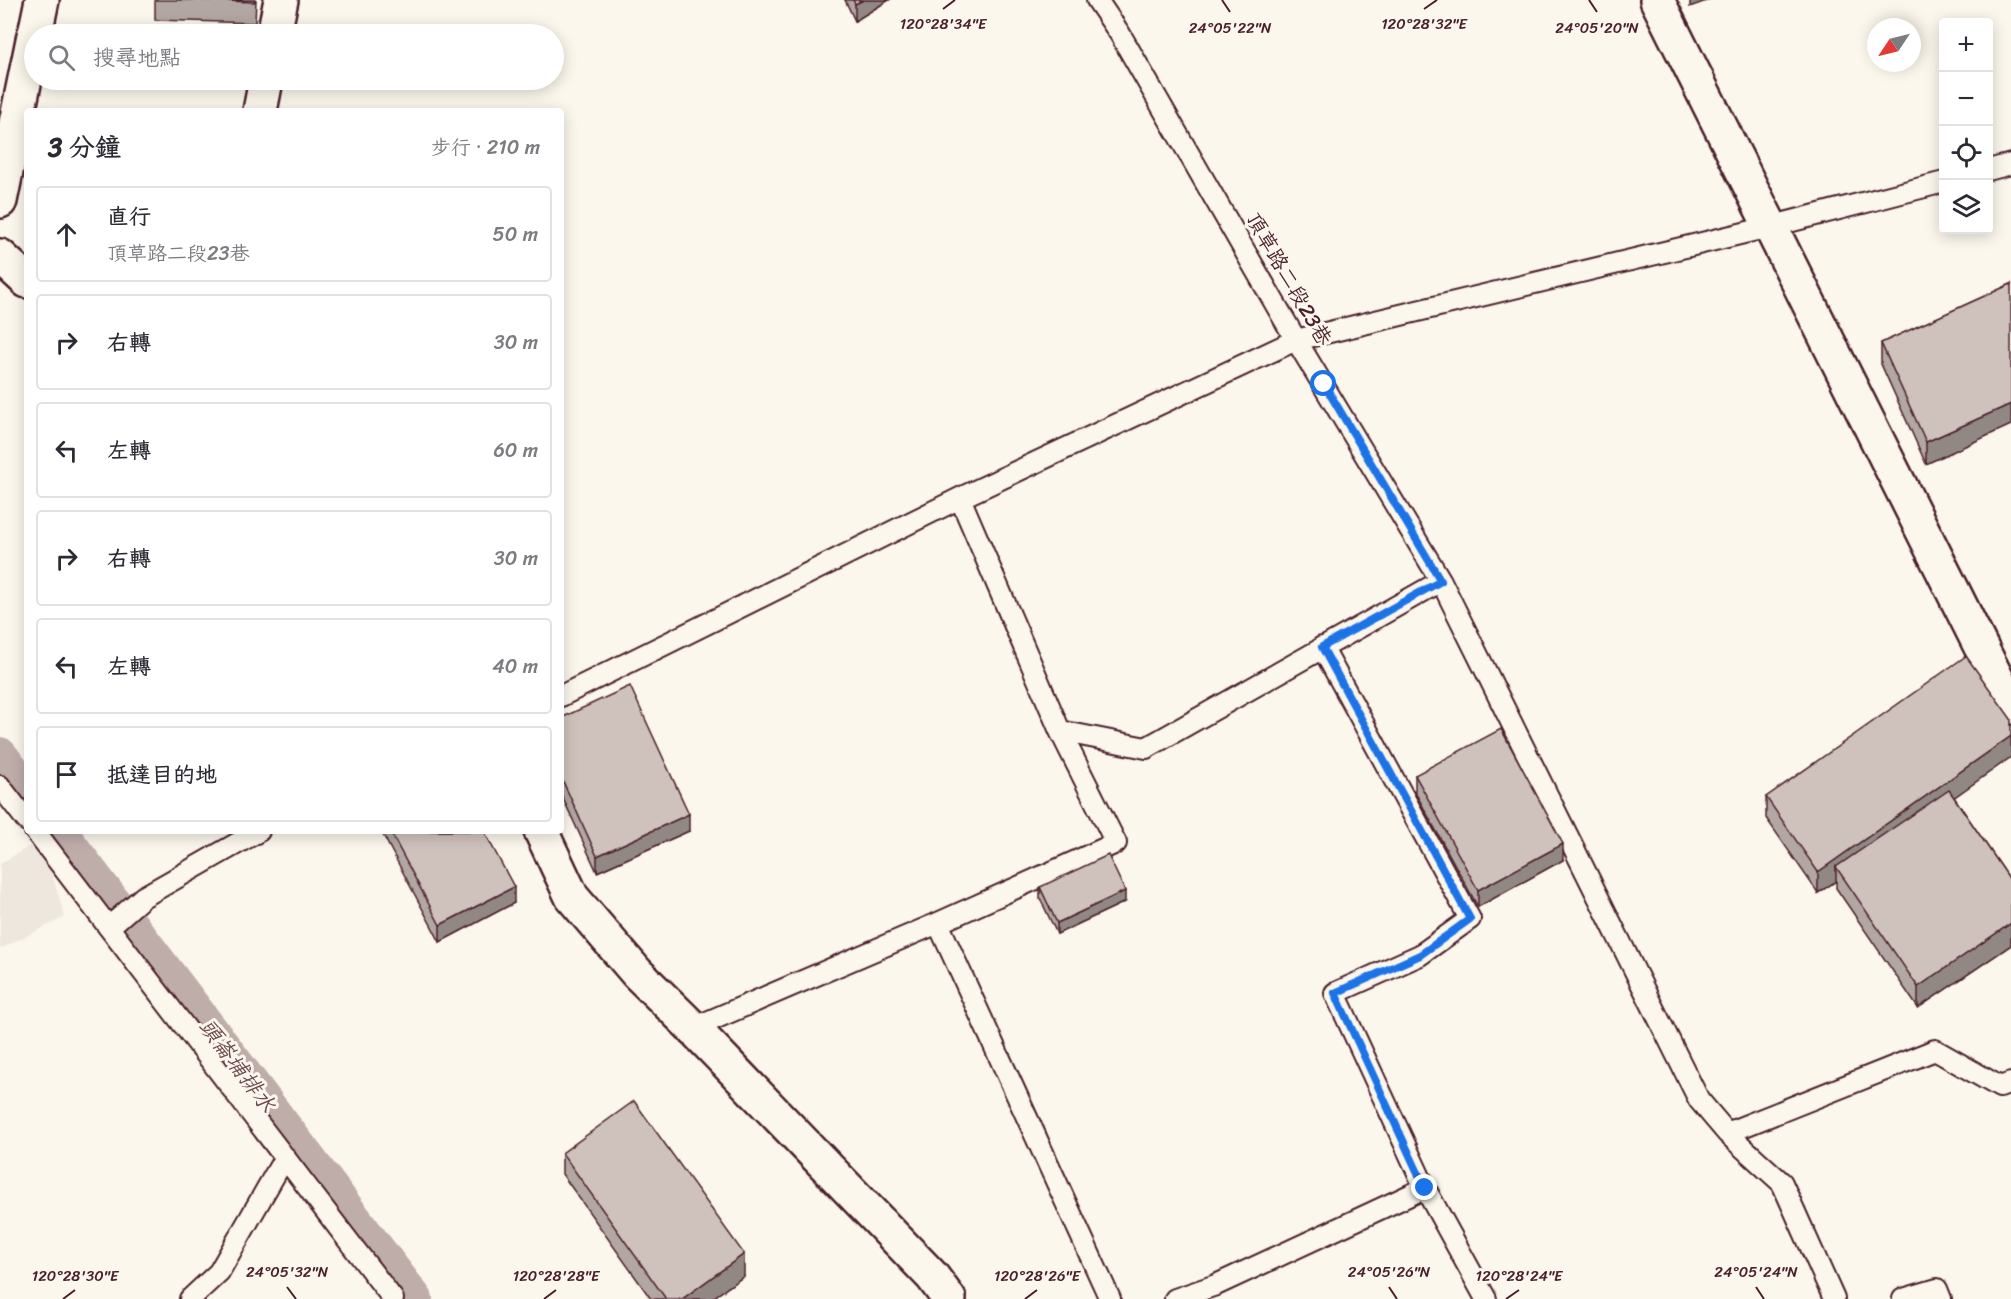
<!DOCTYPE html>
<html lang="zh-TW">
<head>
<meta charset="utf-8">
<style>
  :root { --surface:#fff; --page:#f7f7f7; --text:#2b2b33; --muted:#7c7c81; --line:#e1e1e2 }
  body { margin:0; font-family:Sriracha,"LXGW WenKai TC",sans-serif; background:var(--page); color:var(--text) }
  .controls { position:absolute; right:18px; top:18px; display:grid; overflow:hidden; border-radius:6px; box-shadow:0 3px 15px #0003 }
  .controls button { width:54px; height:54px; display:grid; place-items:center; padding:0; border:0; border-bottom:2px solid var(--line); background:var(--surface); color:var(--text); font:30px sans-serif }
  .compass { position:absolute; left:1867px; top:18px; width:54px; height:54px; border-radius:50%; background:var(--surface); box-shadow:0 3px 15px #0003; rotate:235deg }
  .stop { position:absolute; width:18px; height:18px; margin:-14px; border:4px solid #1a73e8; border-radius:50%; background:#fff }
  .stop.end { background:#1a73e8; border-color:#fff; box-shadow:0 2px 6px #0008 }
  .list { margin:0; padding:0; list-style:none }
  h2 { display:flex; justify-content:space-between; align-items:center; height:78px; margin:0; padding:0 24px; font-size:26px }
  h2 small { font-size:20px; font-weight:400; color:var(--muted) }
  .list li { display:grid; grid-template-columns:39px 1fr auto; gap:18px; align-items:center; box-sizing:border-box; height:96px; margin:0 12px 12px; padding:0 12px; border:2px solid var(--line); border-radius:6px }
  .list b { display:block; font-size:22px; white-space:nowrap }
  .list p { margin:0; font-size:20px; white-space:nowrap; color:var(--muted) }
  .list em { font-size:20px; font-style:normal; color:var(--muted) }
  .icon { flex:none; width:33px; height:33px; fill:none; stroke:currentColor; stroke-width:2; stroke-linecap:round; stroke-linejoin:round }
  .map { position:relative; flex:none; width:2011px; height:1299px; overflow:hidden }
  .search { position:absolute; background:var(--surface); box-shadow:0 3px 15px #0003; left:24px; top:24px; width:540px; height:66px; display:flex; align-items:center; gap:15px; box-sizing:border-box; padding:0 21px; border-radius:33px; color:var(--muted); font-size:22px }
  .panel { position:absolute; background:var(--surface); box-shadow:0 3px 15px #0003; left:24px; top:108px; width:540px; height:726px; border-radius:6px }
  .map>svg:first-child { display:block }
</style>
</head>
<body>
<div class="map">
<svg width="2011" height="1299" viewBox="0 0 2011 1299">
  <rect width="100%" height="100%" fill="#fbf7ec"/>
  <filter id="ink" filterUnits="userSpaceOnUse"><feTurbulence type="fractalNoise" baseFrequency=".0167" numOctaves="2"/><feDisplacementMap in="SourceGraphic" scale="12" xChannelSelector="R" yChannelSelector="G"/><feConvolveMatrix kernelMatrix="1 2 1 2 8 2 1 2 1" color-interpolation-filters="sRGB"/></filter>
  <g filter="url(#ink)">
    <!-- built -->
    <path fill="#eee7de" d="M41 839 65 917 0 949V864Z"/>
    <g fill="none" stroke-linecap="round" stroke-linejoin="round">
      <!-- canal -->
      <path stroke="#bfadaa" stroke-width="34" d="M0 754 27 789
        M60 831 416 1299"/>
      <defs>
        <path id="service" d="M1097 0 1120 34 1296 340 1441 581
          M1988 170 2011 164
          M960 498 1060 731 1146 748 1441 581 1699 1100 1727 1133 1935 1050 2000 1087 2011 1083
          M561 696 960 498 1296 340 1769 227 1944 182
          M0 786 27 821
          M35 831 393 1299
          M938 923 1110 1299
          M109 927 143 897 259 831
          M693 1028 938 923 1116 843 1060 731
          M1727 1133 1782 1183 1834 1299
          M1425 1188 1486 1299
          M190 1299 219 1272 285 1157
          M1175 1299 1216 1285 1425 1188 1335 993 1420 955 1470 919 1322 647
          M1903 1299 1937 1289 1941 1299"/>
        <path id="minor" d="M1657 0 2011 707
          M274 34 281 0
          M260 111 266 80"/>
        <path id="tertiary" d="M35 34 42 0
          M0 201 34 35
          M0 256 27 281
          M541 831 572 897 637 973 693 1028 932 1276 949 1299"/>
      </defs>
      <!-- service casing -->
      <use href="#service" stroke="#4a1f2b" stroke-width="24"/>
      <!-- minor casing -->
      <use href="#minor" stroke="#4a1f2b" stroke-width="38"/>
      <!-- tertiary casing -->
      <use href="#tertiary" stroke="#4a1f2b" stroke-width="38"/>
      <!-- service -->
      <use href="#service" stroke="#fbf7ec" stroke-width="20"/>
      <!-- minor -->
      <use href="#minor" stroke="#fbf7ec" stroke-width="33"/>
      <!-- tertiary -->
      <use href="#tertiary" stroke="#fbf7ec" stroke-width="33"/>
    </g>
    <!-- wall -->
    <path fill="#b2a7a2" stroke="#4a1f2b" stroke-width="1.5" d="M155 0H256L255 23 155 20Z
      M845 0H889L855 21Z
      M2011 284 1926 464 1881 364V343Z
      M561 718 689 831 597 872 561 794Z
      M1415 775 1563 860 1478 907 1415 792Z
      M1766 797H1954L2011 881V945L1918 1008 1836 888V881L1818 893 1766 818Z
      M381 831H484L514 903 440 942Z
      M1040 887 1125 902 1057 934 1040 898Z
      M562 1153 744 1276 711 1299H651L562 1174Z"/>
    <!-- shaded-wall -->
    <path fill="#918884" stroke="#4a1f2b" stroke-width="1.5" d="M863 0H889L855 21V4Z
      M1690 0H1709L1690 7Z
      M2011 404V425L1926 464V442Z
      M2011 736V757L1843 876 1836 867V881L1818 893V872Z
      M689 814V831L597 872V856Z
      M1563 844V860L1478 907V890Z
      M514 887V903L440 942V925Z
      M1125 891V902L1057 934V923Z
      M2011 923V945L1918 1008V987Z
      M744 1254V1276L711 1299H682Z"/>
    <!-- building -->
    <path fill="#cfc2bc" stroke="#4a1f2b" stroke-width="1.5" d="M194 0H255V2Z
      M853 0H863L855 4Z
      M2011 284V404L1926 442 1881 343Z
      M1966 656 2011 719V736L1818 872 1766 797Z
      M630 686 689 814 597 856 561 777V718Z
      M1501 729 1563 844 1478 890 1415 775Z
      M1949 790 2011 881V923L1918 987 1836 867Z
      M390 831H484L514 887 440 925Z
      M1108 855 1125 891 1057 923 1040 887Z
      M634 1101 744 1254 682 1299H666L562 1153Z"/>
  </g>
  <g fill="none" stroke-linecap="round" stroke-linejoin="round" filter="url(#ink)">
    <!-- route -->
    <path stroke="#1a73e8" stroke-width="8" d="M1324 384 1441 581 1322 647 1470 919 1420 955 1335 993 1425 1188"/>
  </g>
  <!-- ticks -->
  <path fill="none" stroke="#4a1f2b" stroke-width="2" d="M1222 0 1230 12M1589 0 1597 12M943 9 955 0M1424 9 1437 0M287 1287 296 1299M1389 1287 1397 1299M1756 1287 1764 1299M63 1299 75 1290M544 1299 556 1290M1025 1299 1037 1290M1506 1299 1519 1290"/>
  <g text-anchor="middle" stroke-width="6" stroke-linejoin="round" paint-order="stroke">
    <!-- street labels -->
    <g font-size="21" fill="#4a1f2b" stroke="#fbf7ec">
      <text transform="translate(1289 279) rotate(60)" y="7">頂草路二段23巷</text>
    </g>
    <!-- water labels -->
    <g font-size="22" font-style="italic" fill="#6d4a51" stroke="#fbf7ec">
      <text transform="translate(238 1065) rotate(53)" y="8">頭崙埔排水</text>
    </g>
  </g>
  <g font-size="15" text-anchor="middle" fill="#4a1f2b" stroke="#fbf7ec" stroke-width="6" stroke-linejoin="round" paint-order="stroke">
    <text x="943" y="29">120°28'34"E</text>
    <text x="1424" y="29">120°28'32"E</text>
    <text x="1597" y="33">24°05'20"N</text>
    <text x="1230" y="33">24°05'22"N</text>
    <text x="287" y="1277">24°05'32"N</text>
    <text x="1389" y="1277">24°05'26"N</text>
    <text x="1756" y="1277">24°05'24"N</text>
    <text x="75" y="1281">120°28'30"E</text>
    <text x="556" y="1281">120°28'28"E</text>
    <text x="1037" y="1281">120°28'26"E</text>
    <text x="1519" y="1281">120°28'24"E</text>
  </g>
</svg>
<div class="controls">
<button>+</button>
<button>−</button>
<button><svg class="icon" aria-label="locate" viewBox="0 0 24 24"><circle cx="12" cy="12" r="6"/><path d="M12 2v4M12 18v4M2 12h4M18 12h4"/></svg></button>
<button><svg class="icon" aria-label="layers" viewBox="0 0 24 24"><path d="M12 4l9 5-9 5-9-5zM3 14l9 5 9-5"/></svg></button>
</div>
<svg class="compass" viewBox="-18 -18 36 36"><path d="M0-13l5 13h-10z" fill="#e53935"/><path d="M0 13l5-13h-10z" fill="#7c7c81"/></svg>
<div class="stop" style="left:1324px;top:384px"></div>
<div class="stop end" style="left:1425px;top:1188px"></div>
<div class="search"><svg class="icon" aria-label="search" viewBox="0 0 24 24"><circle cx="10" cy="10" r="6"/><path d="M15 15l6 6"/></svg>搜尋地點</div>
<section class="panel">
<h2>3 分鐘<small>步行 · 210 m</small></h2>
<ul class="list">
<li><svg class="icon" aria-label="ahead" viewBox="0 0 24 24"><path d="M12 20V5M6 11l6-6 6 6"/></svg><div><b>直行</b><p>頂草路二段23巷</p></div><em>50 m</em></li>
<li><svg class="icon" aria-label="right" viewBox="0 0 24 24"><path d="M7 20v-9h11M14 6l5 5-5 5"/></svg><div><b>右轉</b></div><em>30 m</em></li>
<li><svg class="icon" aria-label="left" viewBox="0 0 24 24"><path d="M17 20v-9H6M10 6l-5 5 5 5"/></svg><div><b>左轉</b></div><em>60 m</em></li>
<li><svg class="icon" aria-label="right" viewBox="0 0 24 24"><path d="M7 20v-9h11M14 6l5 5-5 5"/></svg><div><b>右轉</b></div><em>30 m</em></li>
<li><svg class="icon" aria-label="left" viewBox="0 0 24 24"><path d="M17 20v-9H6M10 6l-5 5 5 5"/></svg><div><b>左轉</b></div><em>40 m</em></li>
<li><svg class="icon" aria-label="arrive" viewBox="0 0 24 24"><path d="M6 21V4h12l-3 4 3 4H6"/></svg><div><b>抵達目的地</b></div></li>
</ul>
</section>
</div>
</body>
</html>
